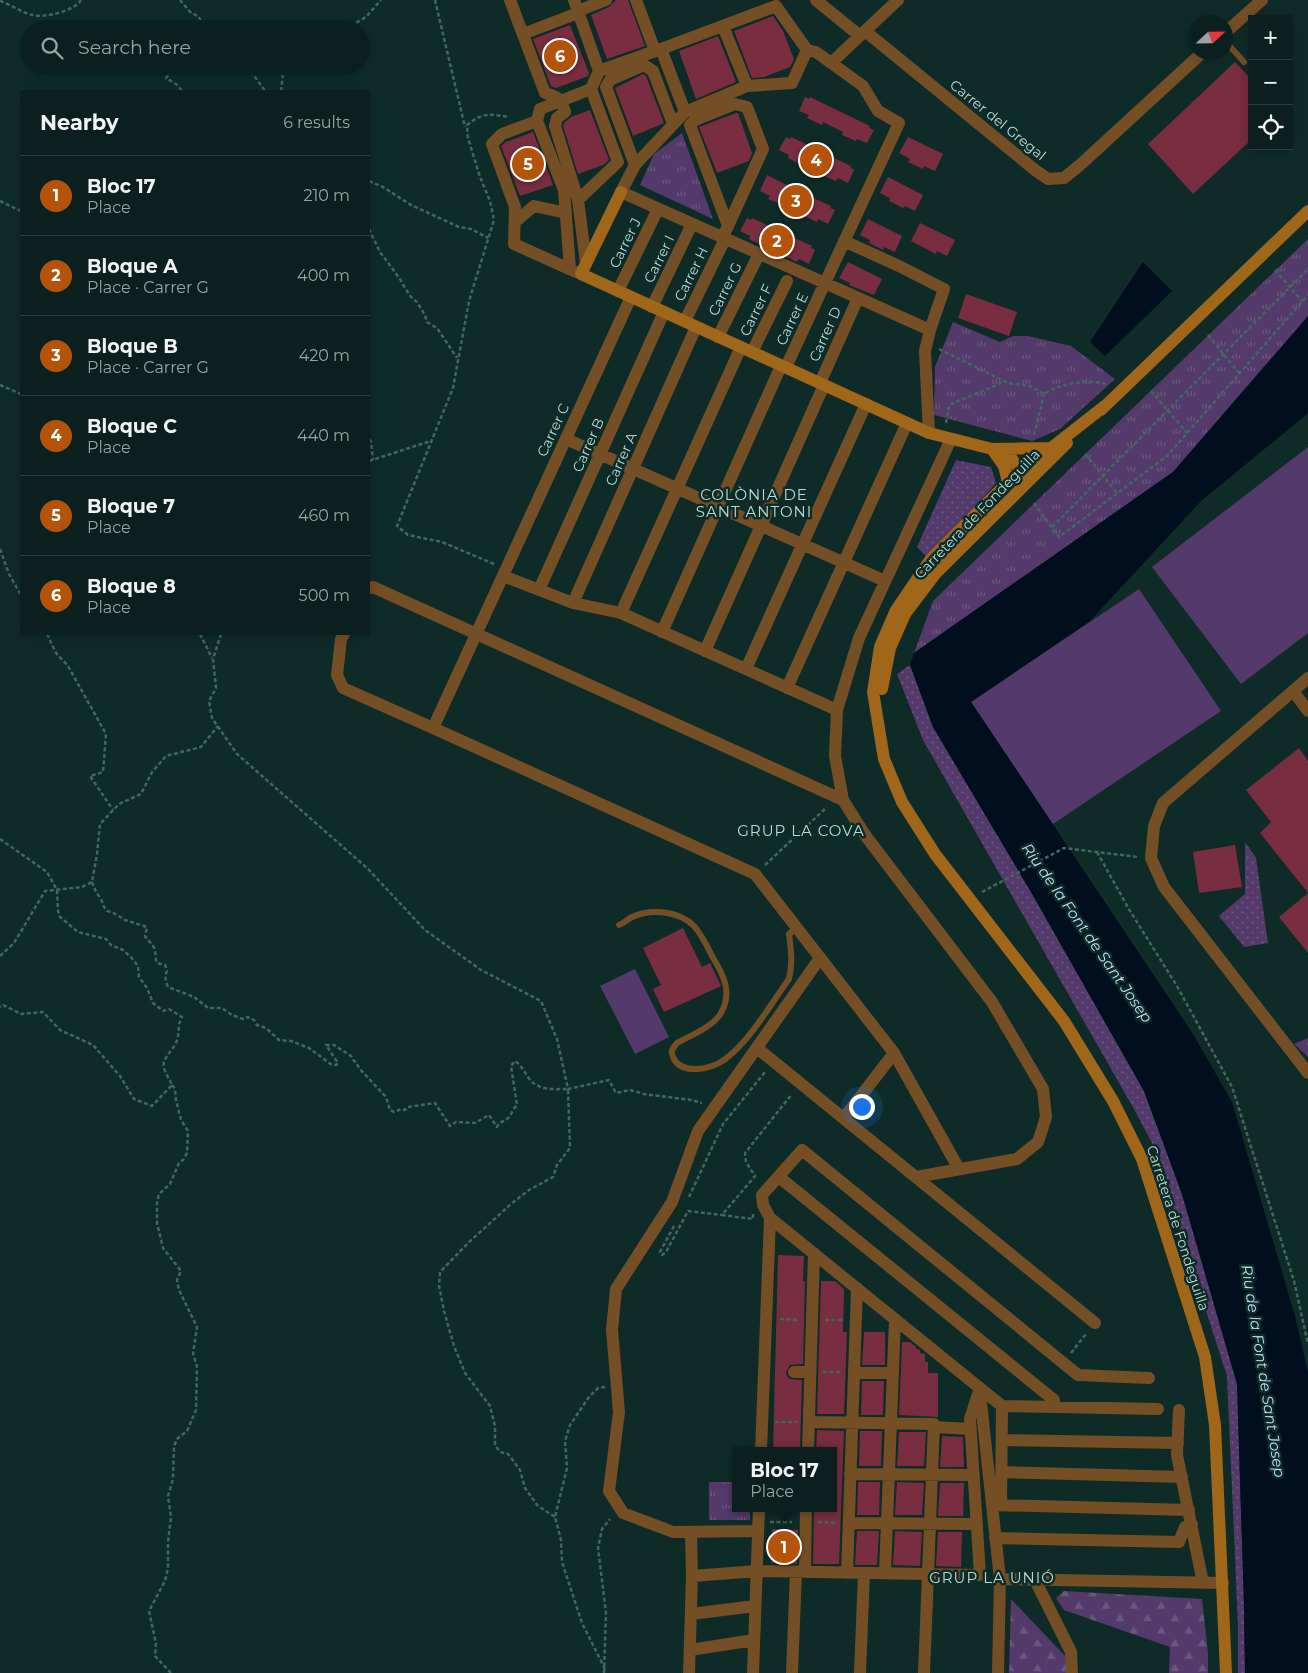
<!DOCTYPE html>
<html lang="en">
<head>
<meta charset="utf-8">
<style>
  :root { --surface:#0b201e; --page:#192d2b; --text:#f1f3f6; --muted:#9aa3a4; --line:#2b3e3c; --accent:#b45309 }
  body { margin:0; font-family:Montserrat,sans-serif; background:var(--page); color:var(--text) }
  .controls { position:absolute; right:15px; top:15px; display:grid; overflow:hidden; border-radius:0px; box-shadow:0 2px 12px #0003 }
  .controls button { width:45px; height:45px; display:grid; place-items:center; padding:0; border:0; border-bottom:1px solid var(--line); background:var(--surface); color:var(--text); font:25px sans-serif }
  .compass { position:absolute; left:1188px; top:15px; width:45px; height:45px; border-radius:50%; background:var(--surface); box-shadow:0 2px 12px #0003; rotate:68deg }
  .you { position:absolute; left:861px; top:1106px; width:18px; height:18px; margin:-12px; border:4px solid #fff; border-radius:50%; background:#1a73e8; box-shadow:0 0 0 8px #1a73e833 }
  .badge { display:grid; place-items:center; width:32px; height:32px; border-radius:50%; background:var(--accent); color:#fff; font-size:16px; font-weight:700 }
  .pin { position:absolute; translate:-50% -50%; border:2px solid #fff; box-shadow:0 1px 5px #0006 }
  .popup { position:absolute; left:732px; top:1447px; width:105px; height:65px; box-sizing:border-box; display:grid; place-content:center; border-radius:0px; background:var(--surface); filter:drop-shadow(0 1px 4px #0005); font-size:16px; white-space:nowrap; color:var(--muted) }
  .popup b { font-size:19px; color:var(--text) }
  .popup::after { content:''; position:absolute; left:50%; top:100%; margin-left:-10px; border:10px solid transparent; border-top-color:var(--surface) }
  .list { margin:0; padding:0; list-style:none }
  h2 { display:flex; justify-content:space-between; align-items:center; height:65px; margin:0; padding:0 20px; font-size:21px }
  h2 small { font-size:16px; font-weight:400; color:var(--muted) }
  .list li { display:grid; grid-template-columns:32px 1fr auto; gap:15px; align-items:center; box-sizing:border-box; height:80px; padding:0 20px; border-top:1px solid var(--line) }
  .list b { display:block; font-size:19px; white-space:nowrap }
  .list p { margin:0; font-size:16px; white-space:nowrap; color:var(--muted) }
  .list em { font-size:16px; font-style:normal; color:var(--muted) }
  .icon { flex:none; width:28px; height:28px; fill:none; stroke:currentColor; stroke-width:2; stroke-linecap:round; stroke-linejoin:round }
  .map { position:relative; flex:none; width:1308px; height:1673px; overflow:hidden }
  .search { position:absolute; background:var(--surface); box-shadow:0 2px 12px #0003; left:20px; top:20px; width:350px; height:55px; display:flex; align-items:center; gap:12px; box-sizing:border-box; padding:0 18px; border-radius:28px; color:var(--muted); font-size:19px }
  .panel { position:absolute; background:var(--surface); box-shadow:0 2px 12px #0003; left:20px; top:90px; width:350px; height:545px; border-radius:0px }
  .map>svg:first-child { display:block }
</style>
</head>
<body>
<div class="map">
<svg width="1308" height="1673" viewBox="0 0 1308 1673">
  <defs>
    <pattern id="grass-dots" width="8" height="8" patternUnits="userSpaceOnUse" patternTransform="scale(1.25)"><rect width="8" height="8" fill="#533a6a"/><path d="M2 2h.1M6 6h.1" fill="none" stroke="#6a567f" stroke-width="1.8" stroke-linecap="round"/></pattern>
    <pattern id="forest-firs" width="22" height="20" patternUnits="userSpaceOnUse" patternTransform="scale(1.25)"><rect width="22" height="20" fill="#533a6a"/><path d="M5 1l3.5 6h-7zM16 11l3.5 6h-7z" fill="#6a567f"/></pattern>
    <pattern id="park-tufts" width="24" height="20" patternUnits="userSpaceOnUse" patternTransform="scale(1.25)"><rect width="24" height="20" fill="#533a6a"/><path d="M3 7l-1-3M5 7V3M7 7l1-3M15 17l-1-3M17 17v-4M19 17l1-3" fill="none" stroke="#6a567f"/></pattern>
  </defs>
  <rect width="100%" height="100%" fill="#0f2b28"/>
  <!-- grass -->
  <path fill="url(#grass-dots)" d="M956 460 991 467 996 483 930 560 917 547Z
    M910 665 933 727 1031 892 1144 1091 1182 1194 1237 1384 1244 1606 1245 1673H1238V1625L1227 1376 1152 1143 1134 1109 923 740 897 674Z
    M1245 842 1256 858 1268 943 1244 947 1219 916 1245 894Z"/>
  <!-- forest -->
  <path fill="url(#forest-firs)" d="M1064 1591 1202 1599 1208 1653V1673H1169L1170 1647 1064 1610 1056 1598Z
    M1011 1599 1067 1658V1673H1009Z"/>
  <!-- park -->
  <path fill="url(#park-tufts)" d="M682 133 713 219 640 185 654 154Z
    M1308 239V317L1173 472 914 653 933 601Z
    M953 322 1000 342 1013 336H1028L1071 346 1115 379 1060 429 1032 441 934 415 935 367Z
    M1308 1038V1057L1294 1044Z
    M709 1482H735V1508H750V1520H709Z"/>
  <!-- pitch -->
  <path fill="#533a6a" d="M1308 447V633L1241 684 1152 567Z
    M1139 589 1221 711 1053 824 971 702Z
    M635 969 669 1037 635 1054 600 986Z"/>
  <!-- water -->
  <path fill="#000e1e" d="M1143 262 1172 291 1105 356 1090 342Z
    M1308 316V412L1306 415 1201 501 1090 621 971 702 1193 1034 1232 1102 1295 1316 1308 1373V1673H1245L1244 1606 1237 1384 1182 1194 1144 1091 1031 892 933 727 910 665 914 653 1173 472Z"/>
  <!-- building -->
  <path fill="#792d41" d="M616 0H628L645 46 607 59 591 15 609 7Z
    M773 16 783 31 794 59 790 67 764 77 752 78 734 31Z
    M570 25 589 73 588 76 556 88 551 86 533 39Z
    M718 36 736 82 696 99 679 51Z
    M1235 62 1252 80V139L1193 194 1148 144Z
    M643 74 646 76 664 123 633 136 615 88Z
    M805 97 809 99 810 97 870 126 869 128 874 130 867 143 857 139 856 141 842 135 843 132 823 122 822 125 807 118 809 115 799 111Z
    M590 110 609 160 603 165 578 174 563 126 564 123 571 117Z
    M736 113H738L752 153 749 161 717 173 699 127Z
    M533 132 553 185 520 196 501 146 506 142Z
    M786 137 790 139 791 137 812 147 802 165 788 158 789 155 779 150Z
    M908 137 943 154 935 171 924 166 923 169 908 162 910 159 899 153Z
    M830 156 851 166 850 167 854 170 848 183 838 178 836 181 822 175Z
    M767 175 793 188 785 204 784 203 783 205 768 199 770 196 760 191Z
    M888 177 923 195 915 211 905 206 903 208 889 201 890 198 880 193Z
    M809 196 831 206 830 208 835 210 828 224 818 219 817 222 802 215 804 212 801 211Z
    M747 218 751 220 752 218 812 246 811 248 815 250 809 264 799 259 797 262 749 239 750 236 740 231Z
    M868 219 902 236 895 252 884 247 883 250 869 243 870 240 860 235Z
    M920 223 955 240 947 256 937 251 936 254 911 241Z
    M848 262 882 279 874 295 849 285 850 283 839 278Z
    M966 294 1017 312 1009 336 958 318Z
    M1299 748 1308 761V893L1260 833 1271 822 1246 790Z
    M1235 845 1242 887 1199 893 1193 852Z
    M1308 893V953L1279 917Z
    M683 928 702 967 710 963 721 986 664 1012 653 989 661 985 643 948Z
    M778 1255 804 1256 803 1281H805L803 1364 790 1365 786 1372 787 1376 790 1379 802 1380 800 1451H773Z
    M821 1281H835L844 1289 843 1332H847L844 1414H817Z
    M864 1332H885V1365H862Z
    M902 1342H910L916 1347V1349L920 1350V1353L925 1354V1362H928V1373H938V1417L899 1415Z
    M862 1381H884L883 1415H861Z
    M817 1430 844 1431 839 1564H813L814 1508H833V1451H816Z
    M860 1431H882L881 1466H859Z
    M899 1432H926L924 1466H897Z
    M942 1436 963 1437 964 1467H940Z
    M858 1482H880L879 1515H857Z
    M897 1482 924 1483 922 1515H895Z
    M940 1483H964L963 1516H938Z
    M772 1529 798 1530 797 1564 771 1563Z
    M857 1531H879L877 1565H855Z
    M895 1531 922 1532 920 1566 893 1565Z
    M938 1532H962L961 1567 936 1566Z"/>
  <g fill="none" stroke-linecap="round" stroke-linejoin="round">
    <!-- path -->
    <path stroke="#456562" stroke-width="2.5" stroke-dasharray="4 2.5" stroke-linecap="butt" d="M180 0 191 13 198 16 206 29
      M435 0 465 127
      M0 1C10 4 24 14 33 15 46 18 74 11 81 0
      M345 29 366 17 381 0
      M177 66 166 78 176 84 182 91
      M182 66 187 70 193 66
      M247 66 265 91
      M281 91 283 74 294 66
      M369 181 383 187 411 205 459 227 471 229 488 238
      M0 201 21 211
      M369 229 380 252 400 279 405 288 411 297 417 302 425 315 427 322 437 328 457 358
      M1275 270 1302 301
      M1208 335 1239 373
      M939 349 1008 383 1030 386 1044 394C1058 384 1092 378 1108 385
      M0 385 21 394
      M1151 391 1187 433
      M946 423 949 405 1004 382
      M1034 435 1044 394
      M369 439 371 442 373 460
      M1085 454 1117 493
      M369 461 431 441
      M1034 503 1059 537 1167 456 1308 295
      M1052 527 1308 269
      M0 549 9 574 21 595
      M494 564 442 542 408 535 397 526 453 388 469 301 494 220 490 201 480 177 468 138 467 125C483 112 490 114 509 117
      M47 634 56 653 68 666 106 734 103 772 90 776 113 810
      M200 634 212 658
      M221 634 213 659 216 688 209 701 212 718 237 754 367 868 425 930 481 970 541 1001 557 1039 568 1089 609 1080 616 1093 630 1090 644 1094 691 1100 702 1103
      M0 839 47 872 57 890 58 911 60 917 78 932 106 939 111 945 123 950 131 957 138 966 139 977 147 988 153 1003 163 1011 169 1009 182 1017C177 1026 180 1031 177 1040 174 1051 159 1059 165 1071 167 1076 170 1080 172 1085L152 1106 134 1099 120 1076 93 1045 60 1030 43 1012 21 1014 3 1005 0 1007
      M1097 852 1130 911 1177 986 1232 1087 1294 1281 1308 1344
      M765 865 827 807
      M92 882C94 889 97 893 101 899 103 903 103 907 107 911L112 912 125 920 147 927 145 936C148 941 153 944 155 950 156 956 155 958 157 963L165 965 167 971C164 977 166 981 168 987L194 997 208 1008H222L232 1015 243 1019 248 1017 254 1020 257 1025 266 1028 279 1040 291 1041 309 1048 332 1065H336L338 1063 326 1045H334L351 1056 354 1061 356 1062 359 1068 386 1097 390 1110 394 1112 401 1109 405 1110 408 1107 435 1103 450 1126 456 1122 475 1123 489 1115 497 1127C500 1121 506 1121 510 1116 512 1112 514 1108 517 1105L511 1066 515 1061C522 1066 525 1073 530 1080 540 1091 555 1089 568 1089L570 1148 557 1165 553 1177 529 1190 511 1204 468 1243 440 1272 439 1286 444 1311 454 1346 465 1373 490 1406 495 1426V1445L500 1452 508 1454 520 1470 525 1488 538 1506 555 1517
      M982 892 1064 848 1138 857
      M0 956 14 943 45 891 82 887 92 882 97 854 100 824 119 804 141 794 152 772 166 756 201 747 218 726
      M689 1197 723 1124 765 1072
      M753 1214V1219L722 1215 755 1176 746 1162 745 1153 792 1094
      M674 1226 660 1252 662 1255 666 1252 688 1211 722 1215
      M780 1319 799 1320
      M825 1320H844
      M1071 1353 1086 1334
      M823 1372H842
      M775 1422H797
      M770 1522H792
      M818 1522 837 1523
      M605 1669 582 1623 562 1562 561 1540 555 1517 567 1468 565 1441 570 1425 589 1397 598 1388 605 1387
      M171 1673 155 1656 156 1644 149 1611 165 1581 168 1568V1542L171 1517 168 1496 173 1479 174 1446 177 1439 187 1431 196 1410 197 1367 193 1353 197 1327 179 1290 177 1280 181 1271 163 1248 157 1223V1203L159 1194 170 1184 179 1163 183 1160 187 1153 188 1131 181 1120 176 1100 175 1089 172 1085
      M604 1673 606 1613 598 1548 602 1529 610 1519"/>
    <!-- lane -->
    <path stroke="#744f26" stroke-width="6" d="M1226 42 1244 62
      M619 925C624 923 628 919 632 917 651 908 679 911 694 926 702 935 707 946 712 956 723 974 733 992 721 1013 714 1026 690 1036 677 1043 673 1048 670 1051 673 1057 681 1076 711 1069 724 1060 750 1041 770 1005 789 979 793 963 791 950 789 934L797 928"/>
    <!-- street -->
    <path stroke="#744f26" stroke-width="12" d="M510 0 545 93C558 97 561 98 565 112L557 118 555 126 578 200 618 162 591 89
      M574 0 599 71
      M636 0 655 51
      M816 0 860 36
      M578 11 606 0
      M723 26 747 86
      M865 31 1035 170 1048 179 1064 178 1080 165 1203 52
      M1226 32 1262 0
      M523 34 578 13
      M807 50 792 83 747 86 685 112 635 165 621 192 930 330
      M831 63 898 0
      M685 112 661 49 776 6 807 50 816 52 863 86 878 111 899 123 786 367
      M537 121 502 134 492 144 515 207 514 244 576 272
      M635 165 606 87 610 80 644 65 653 71 673 124
      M578 200 586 263
      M515 222 534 206 566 213
      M722 238 728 226 763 149 747 107 735 104 695 120 690 125 728 226
      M844 241 899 266 944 289 930 330 925 351 929 433
      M570 269 564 190 537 121 540 109 591 89 599 71 661 49
      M618 291 658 209
      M631 297 433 728 755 874 894 1053 959 1169
      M652 307 692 224
      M685 321 725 239
      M718 337 759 254
      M752 352 787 281
      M820 383 858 298
      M566 439 885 581
      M503 576 573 603 621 613 837 710
      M369 588 373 587 843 800
      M539 590 664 312
      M573 603 696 327
      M621 613 741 347
      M662 632 781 366
      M344 634 341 639 337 675 343 688 433 728
      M705 651 824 385
      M746 669 866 404
      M1308 678 1163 803 1154 826 1151 858 1164 887 1308 1073
      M787 688 907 423
      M1293 691 1308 711
      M757 1048 1095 1323
      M844 1118 894 1053
      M779 1177 1054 1400V1407
      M916 1177 1017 1159 1038 1142 1046 1117 1043 1089 992 1002 865 835 843 800 835 756 837 710 859 638 951 439
      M794 1372H810
      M854 1373H893
      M1149 1378 1078 1375 802 1150 762 1195 763 1205 770 1218 1002 1406 1158 1409
      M980 1393 1000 1579 998 1673
      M1179 1410 1177 1455 1203 1583
      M809 1422 934 1424 924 1673
      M933 1427 971 1429
      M1002 1440 1178 1443
      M761 1451 770 1218
      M808 1451 814 1253
      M1002 1472 1182 1477
      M850 1474 973 1475
      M992 1505 1189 1510
      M1001 1505 1002 1406
      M849 1523 977 1524
      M758 1531 673 1532 623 1513 609 1491 619 1412 612 1330 616 1289 672 1202 698 1131 820 958
      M995 1538 1179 1542 1185 1527 1192 1524
      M805 1572 806 1508
      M847 1573 857 1288
      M885 1573 895 1319
      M692 1576 757 1571 980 1575 970 1419 980 1388
      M1000 1579 1223 1583
      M1035 1580 1071 1652 1072 1673
      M691 1614 755 1606
      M690 1650 754 1640
      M689 1673 692 1576 691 1532
      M753 1673 759 1508
      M792 1673 796 1572
      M860 1673 864 1573"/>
    <!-- secondary -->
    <path stroke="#a0661a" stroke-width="12" d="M621 192 581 274 929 433 992 449 1050 448
      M1106 405 1008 482 930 560 896 610 880 647 873 692 884 759 902 802 935 854 1064 1021 1113 1101 1142 1159 1205 1357 1215 1425 1226 1673
      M1101 410 1308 211
      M992 449 1004 466 1008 482
      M1006 449 1020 472 1018 479
      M882 689 890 648 905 614 936 573 1067 443"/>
  </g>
  <g text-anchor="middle" stroke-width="5" stroke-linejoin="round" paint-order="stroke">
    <!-- street labels -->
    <g font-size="14" fill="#b5ddd8" stroke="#0f2b28">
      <text transform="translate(998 120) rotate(39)" y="5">Carrer del Gregal</text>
      <text transform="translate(625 243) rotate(-64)" y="5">Carrer J</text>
      <text transform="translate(659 259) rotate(-64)" y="5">Carrer I</text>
      <text transform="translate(691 274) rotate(-64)" y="5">Carrer H</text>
      <text transform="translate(725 289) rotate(-64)" y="5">Carrer G</text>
      <text transform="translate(756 310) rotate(-64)" y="5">Carrer F</text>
      <text transform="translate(792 319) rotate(-65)" y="5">Carrer E</text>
      <text transform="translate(825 334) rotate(-66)" y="5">Carrer D</text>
      <text transform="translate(553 430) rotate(-65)" y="5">Carrer C</text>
      <text transform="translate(588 445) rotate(-66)" y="5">Carrer B</text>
      <text transform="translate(621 459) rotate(-66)" y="5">Carrer A</text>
      <text transform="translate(977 514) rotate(-46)" y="5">Carretera de Fondeguilla</text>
      <text transform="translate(1178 1228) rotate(72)" y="5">Carretera de Fondeguilla</text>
    </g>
    <!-- neighbourhood labels -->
    <g font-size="15" letter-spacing="1" fill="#b5ddd8" stroke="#0f2b28">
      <text x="754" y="500">COLÒNIA DE<tspan x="754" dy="17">SANT ANTONI</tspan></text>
      <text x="801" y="836">GRUP LA COVA</text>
      <text x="992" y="1583">GRUP LA UNIÓ</text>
    </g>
    <!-- water labels -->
    <g font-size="15" font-style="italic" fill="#bcddfb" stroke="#0f2b28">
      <text transform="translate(1087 933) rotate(55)" y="5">Riu de la Font de Sant Josep</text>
      <text transform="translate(1263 1371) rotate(81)" y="5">Riu de la Font de Sant Josep</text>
    </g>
  </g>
</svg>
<div class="controls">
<button>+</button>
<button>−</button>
<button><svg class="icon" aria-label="locate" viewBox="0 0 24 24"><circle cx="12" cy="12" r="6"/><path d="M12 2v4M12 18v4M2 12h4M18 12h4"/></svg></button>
</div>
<svg class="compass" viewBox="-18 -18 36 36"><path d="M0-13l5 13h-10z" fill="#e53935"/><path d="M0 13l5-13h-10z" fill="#9aa3a4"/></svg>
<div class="you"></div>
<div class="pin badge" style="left:784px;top:1547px">1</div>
<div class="popup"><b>Bloc 17</b>Place</div>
<div class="pin badge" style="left:777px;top:241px">2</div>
<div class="pin badge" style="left:796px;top:201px">3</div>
<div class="pin badge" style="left:816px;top:160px">4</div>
<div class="pin badge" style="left:528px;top:164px">5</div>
<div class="pin badge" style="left:560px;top:56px">6</div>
<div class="search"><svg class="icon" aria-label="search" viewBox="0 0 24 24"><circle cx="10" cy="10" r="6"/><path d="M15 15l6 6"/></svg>Search here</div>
<section class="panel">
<h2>Nearby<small>6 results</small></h2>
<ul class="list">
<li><span class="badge">1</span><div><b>Bloc 17</b><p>Place</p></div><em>210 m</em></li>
<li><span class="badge">2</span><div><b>Bloque A</b><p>Place · Carrer G</p></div><em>400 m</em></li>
<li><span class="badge">3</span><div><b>Bloque B</b><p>Place · Carrer G</p></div><em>420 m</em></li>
<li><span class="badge">4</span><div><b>Bloque C</b><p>Place</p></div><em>440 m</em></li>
<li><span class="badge">5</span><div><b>Bloque 7</b><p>Place</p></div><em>460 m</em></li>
<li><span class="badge">6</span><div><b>Bloque 8</b><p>Place</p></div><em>500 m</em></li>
</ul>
</section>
</div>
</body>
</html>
